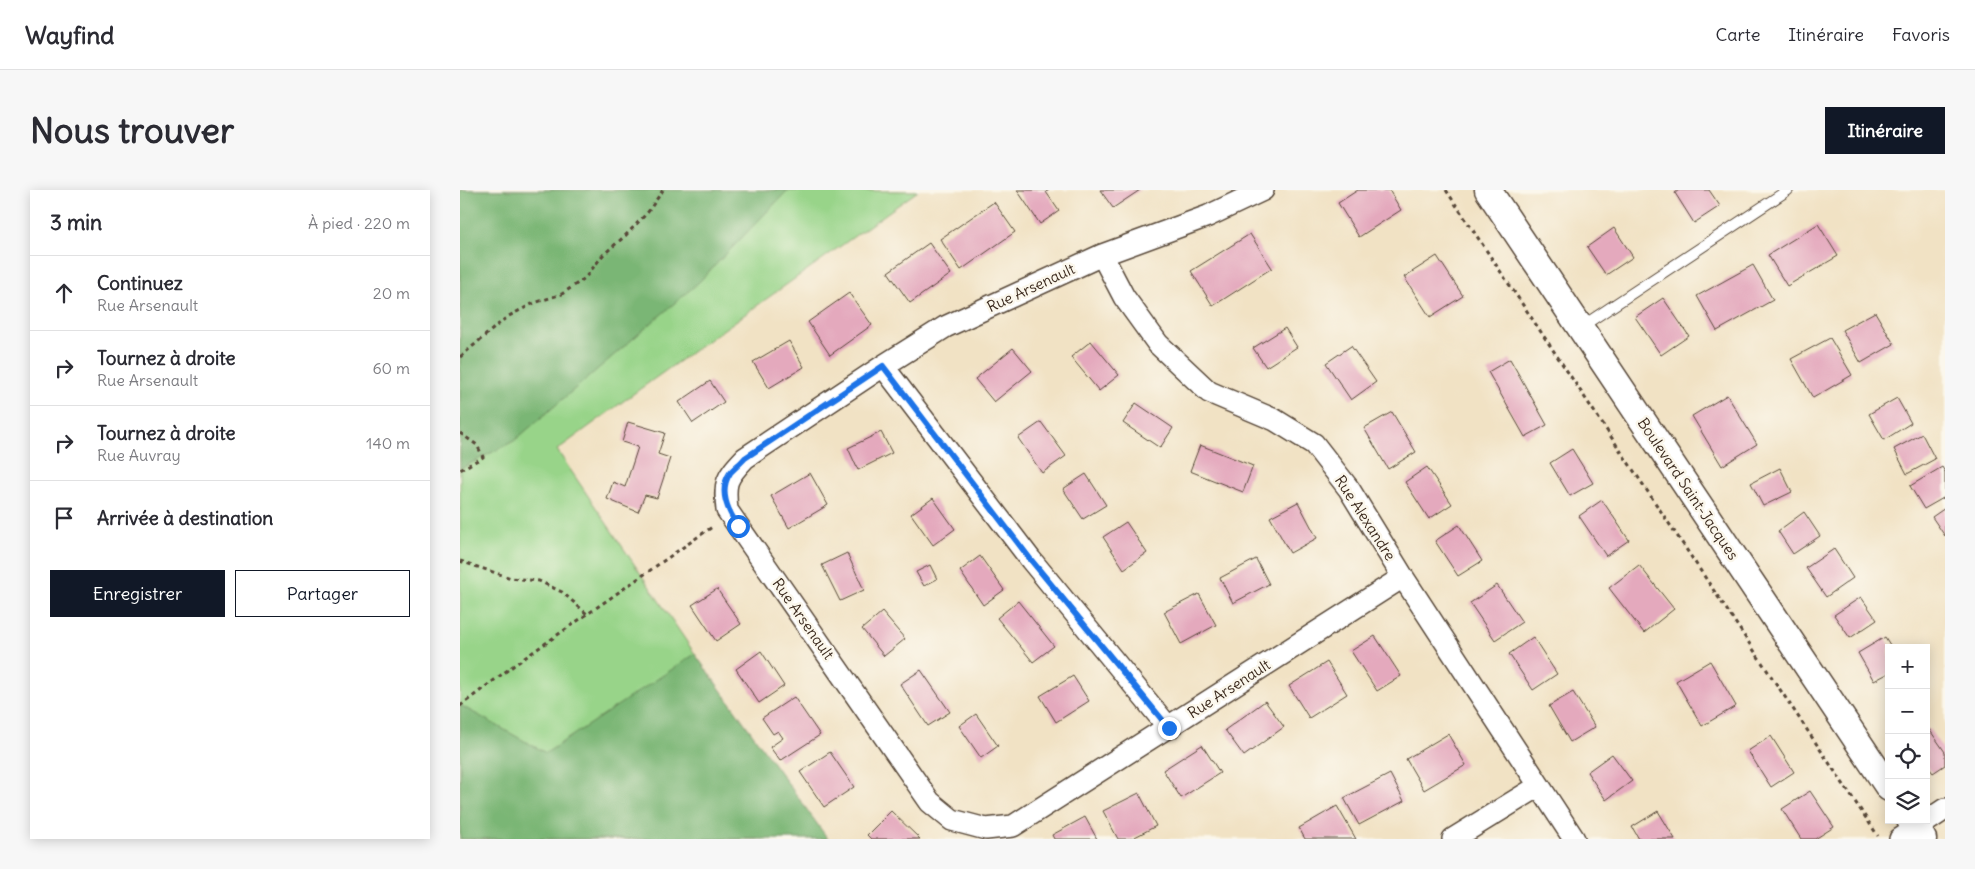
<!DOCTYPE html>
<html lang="fr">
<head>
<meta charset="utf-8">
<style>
  :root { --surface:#fff; --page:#f7f7f7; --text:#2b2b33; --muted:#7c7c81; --line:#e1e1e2; --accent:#111827 }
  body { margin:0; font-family:Delius,sans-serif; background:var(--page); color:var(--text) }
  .controls { position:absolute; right:15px; bottom:15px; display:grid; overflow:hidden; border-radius:0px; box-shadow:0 2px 12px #0003 }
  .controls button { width:45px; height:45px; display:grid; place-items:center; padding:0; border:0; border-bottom:1px solid var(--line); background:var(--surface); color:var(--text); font:25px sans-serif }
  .stop { position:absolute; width:15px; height:15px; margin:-11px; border:4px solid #1a73e8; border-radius:50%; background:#fff }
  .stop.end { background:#1a73e8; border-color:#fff; box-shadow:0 1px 5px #0008 }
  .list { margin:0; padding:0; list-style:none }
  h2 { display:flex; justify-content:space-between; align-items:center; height:65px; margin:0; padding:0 20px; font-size:21px }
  h2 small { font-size:16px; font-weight:400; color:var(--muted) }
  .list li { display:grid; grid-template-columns:32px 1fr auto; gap:15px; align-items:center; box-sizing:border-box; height:75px; padding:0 20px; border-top:1px solid var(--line) }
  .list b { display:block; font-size:19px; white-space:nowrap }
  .list p { margin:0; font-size:16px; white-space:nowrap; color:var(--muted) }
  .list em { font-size:16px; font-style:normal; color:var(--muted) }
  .actions { display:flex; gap:10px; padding:15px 20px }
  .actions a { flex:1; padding:11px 0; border:1px solid var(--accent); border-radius:0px; text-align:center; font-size:18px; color:var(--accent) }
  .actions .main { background:var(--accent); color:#fff }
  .icon { flex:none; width:28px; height:28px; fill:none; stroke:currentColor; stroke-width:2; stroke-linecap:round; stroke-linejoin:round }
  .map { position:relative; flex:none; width:1485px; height:649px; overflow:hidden; border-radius:0px }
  header { display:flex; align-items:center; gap:30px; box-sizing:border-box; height:70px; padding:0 25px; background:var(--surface); border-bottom:1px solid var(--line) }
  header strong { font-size:24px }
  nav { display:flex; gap:28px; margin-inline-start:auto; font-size:18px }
  .intro { display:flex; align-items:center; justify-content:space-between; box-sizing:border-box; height:120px; padding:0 30px }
  h1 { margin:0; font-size:35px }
  .button { padding:12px 22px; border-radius:0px; background:var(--accent); color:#fff; font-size:18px; font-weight:700 }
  main { display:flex; gap:30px; padding:0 30px }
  aside { flex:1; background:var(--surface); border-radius:0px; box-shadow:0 2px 12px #0003 }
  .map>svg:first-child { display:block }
</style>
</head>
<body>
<header>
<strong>Wayfind</strong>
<nav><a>Carte</a><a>Itinéraire</a><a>Favoris</a></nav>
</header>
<div class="intro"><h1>Nous trouver</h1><a class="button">Itinéraire</a></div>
<main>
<aside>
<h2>3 min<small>À pied · 220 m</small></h2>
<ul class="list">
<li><svg class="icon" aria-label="ahead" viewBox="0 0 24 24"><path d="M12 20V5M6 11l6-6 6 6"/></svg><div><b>Continuez</b><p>Rue Arsenault</p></div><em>20 m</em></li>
<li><svg class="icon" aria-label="right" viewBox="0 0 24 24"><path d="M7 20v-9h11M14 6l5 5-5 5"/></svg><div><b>Tournez à droite</b><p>Rue Arsenault</p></div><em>60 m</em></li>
<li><svg class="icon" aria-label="right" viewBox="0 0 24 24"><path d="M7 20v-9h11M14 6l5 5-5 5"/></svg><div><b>Tournez à droite</b><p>Rue Auvray</p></div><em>140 m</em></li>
<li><svg class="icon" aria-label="arrive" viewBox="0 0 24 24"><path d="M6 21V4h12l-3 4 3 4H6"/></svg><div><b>Arrivée à destination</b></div></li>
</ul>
<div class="actions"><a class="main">Enregistrer</a><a>Partager</a></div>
</aside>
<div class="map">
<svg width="1485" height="649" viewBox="0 0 1485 649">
  <rect width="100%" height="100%" fill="#fbf7ec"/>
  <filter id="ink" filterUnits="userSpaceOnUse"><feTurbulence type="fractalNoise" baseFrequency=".02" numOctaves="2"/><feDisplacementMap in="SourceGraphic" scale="10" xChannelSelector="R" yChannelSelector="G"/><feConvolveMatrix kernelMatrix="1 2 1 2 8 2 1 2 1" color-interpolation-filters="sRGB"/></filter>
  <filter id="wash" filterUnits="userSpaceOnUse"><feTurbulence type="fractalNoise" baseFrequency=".0096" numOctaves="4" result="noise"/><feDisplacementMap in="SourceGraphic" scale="20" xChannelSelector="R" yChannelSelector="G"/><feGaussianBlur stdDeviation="1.12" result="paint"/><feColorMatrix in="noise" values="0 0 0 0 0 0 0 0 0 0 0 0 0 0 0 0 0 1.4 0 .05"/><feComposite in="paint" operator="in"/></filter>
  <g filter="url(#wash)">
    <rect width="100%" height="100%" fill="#f1e2c4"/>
    <!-- green -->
    <path fill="#98d489" stroke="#6a7f54" d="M0 0 458 1 180 199 97 260 235 464 298 649H0Z"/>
    <!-- forest -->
    <path fill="#7ab675" stroke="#5a704a" d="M0 0H328L238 93 54 251 0 279Z
      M235 464 368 649H0V515L86 563Z"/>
    <g id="blocks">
      <!-- building -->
      <path fill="#e4a9bd" d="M557 0H589L586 2 599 21 580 34Z
        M640 0H680L653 18Z
        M898 0H929L941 20 899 47 878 13Z
        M1219 0H1249L1260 16 1234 33 1215 3Z
        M534 12 555 42 501 80 480 49Z
        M1358 34 1378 66 1327 96 1308 65Z
        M1154 38 1173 67 1146 85 1127 57Z
        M790 44 812 78 753 116 731 81Z
        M469 53 491 84 450 113 428 82Z
        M977 66 1003 106 970 127 944 87Z
        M1293 75 1313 110 1257 141 1237 106Z
        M389 103 412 135 370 165 348 132Z
        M1203 108 1229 146 1201 165 1175 127Z
        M1415 122 1434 154 1401 173 1382 140Z
        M825 138 837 157 806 177 793 158Z
        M1370 148 1392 185 1353 208 1331 169Z
        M329 151 344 177 309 198 293 172Z
        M631 151 659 185 639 201 611 167Z
        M891 156 916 192 891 210 866 173Z
        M553 158 572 181 534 212 515 189Z
        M1050 169 1087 235 1065 247 1028 182Z
        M250 191 264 212 233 233 219 212Z
        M1267 205 1297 254 1262 276 1232 226Z
        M1437 208 1451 233 1424 250 1409 224Z
        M676 213 713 238 700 258 663 233Z
        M932 222 956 262 928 279 904 238Z
        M168 232 205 243 198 264 210 268 197 308 185 305 178 322 147 309 153 292 165 297 178 257 162 252Z
        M581 232 606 266 582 283 558 248Z
        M421 242 432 263 398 280 388 258Z
        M1462 244 1475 269 1447 284 1434 259Z
        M740 255 793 276 783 302 730 281Z
        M1112 259 1133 293 1110 306 1090 273Z
        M967 277 992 314 969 329 945 292Z
        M1482 277 1485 282V307L1464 319 1450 296Z
        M1320 278 1332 302 1303 316 1291 293Z
        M350 283 368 315 329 338 311 306Z
        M626 284 646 315 623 329 603 299Z
        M473 308 495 339 473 355 451 324Z
        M1142 310 1169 350 1146 366 1119 326Z
        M838 312 857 348 830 363 810 327Z
        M1485 318V346L1472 327Z
        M1344 322 1360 346 1333 364 1318 341Z
        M666 332 687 363 664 379 643 347Z
        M999 335 1022 371 998 386 975 351Z
        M1374 359 1393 388 1366 407 1346 378Z
        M387 363 404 400 380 411 362 375Z
        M520 366 544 400 523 415 500 381Z
        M796 369 809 394 773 413 760 388Z
        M470 375 477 389 464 396 456 382Z
        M1179 375 1214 419 1184 443 1149 398Z
        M1037 395 1062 432 1035 450 1010 413Z
        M257 399 281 434 256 451 232 415Z
        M739 404 756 435 721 454 704 422Z
        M1401 407 1417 430 1390 448 1374 425Z
        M558 411 594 456 573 472 537 428Z
        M422 422 445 449 424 466 402 439Z
        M915 446 941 486 917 501 891 461Z
        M1073 447 1097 484 1073 500 1049 464Z
        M1425 447 1432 458H1429V483L1414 491 1398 463Z
        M301 461 324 496 299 513 276 479Z
        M1250 471 1276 516 1242 536 1216 491Z
        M867 472 887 504 849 528 829 496Z
        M461 480 490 522 468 536 440 494Z
        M613 486 629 511 596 532 580 506Z
        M1113 502 1135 537 1110 552 1089 516Z
        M334 507 360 545 320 571 310 557 323 548 318 541 313 544 302 528Z
        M805 511 824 537 784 566 765 540Z
        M516 524 538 556 521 568 499 536Z
        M1469 539 1485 562V575L1473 583 1466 574V540Z
        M988 544 1006 575 964 600 946 569Z
        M1311 546 1334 582 1311 597 1288 561Z
        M742 555 760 583 721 608 703 580Z
        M370 562 394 597 364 617 340 582Z
        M1152 564 1172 591 1146 610 1127 582Z
        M930 584 944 611 899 635 884 608Z
        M1350 601 1374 637 1355 649H1341L1322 619Z
        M679 603 696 636 671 649H658L643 621Z
        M877 616 896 649H845L839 638Z
        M431 621 460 649H411L407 645Z
        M1198 621 1215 649H1179L1172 637Z
        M625 627 637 649H594L592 645Z"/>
    </g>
  </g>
  <g filter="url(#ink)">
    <use href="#blocks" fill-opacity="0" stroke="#564637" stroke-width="1"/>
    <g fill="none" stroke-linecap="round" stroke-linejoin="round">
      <defs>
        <path id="service" d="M1121 137 1328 0"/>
        <path id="minor" d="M803 0 748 26 642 65 485 137 423 176 285 268C266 288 264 292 267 320L470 612 492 630 526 639 553 636 943 387
          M642 65 664 107 698 154 749 202 815 230 854 254 889 299 943 387 1114 649
          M423 176 571 370 709 538
          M993 649 1079 596
          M1440 649 1485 619"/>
        <path id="tertiary" d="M1028 0 1429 598
          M1450 630 1463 649"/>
      </defs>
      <!-- service casing -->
      <use href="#service" stroke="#564637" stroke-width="12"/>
      <!-- minor casing -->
      <use href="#minor" stroke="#564637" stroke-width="24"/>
      <!-- tertiary casing -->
      <use href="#tertiary" stroke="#564637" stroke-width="29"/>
      <!-- path -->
      <path stroke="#564637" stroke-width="3" stroke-dasharray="4 4" stroke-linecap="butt" d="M986 0 1418 646
        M0 167 47 127 74 113 102 104 125 88 143 65 165 46 188 22 203 0
        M0 243 17 255 23 267 0 280
        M0 371 51 388 79 391 102 402 127 424
        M0 516 53 476 252 337"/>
      <!-- service -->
      <use href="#service" stroke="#fff" stroke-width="10"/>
      <!-- minor -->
      <use href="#minor" stroke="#fff" stroke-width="21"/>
      <!-- tertiary -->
      <use href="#tertiary" stroke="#fff" stroke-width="26"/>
    </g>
  </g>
  <g fill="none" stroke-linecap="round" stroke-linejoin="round" filter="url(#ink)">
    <!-- route -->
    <path stroke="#1a73e8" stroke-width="6" d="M278 336C268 321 258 301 270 283 274 278 281 273 285 268L423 176 571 370 709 538"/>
  </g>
  <g text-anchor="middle" stroke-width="5" stroke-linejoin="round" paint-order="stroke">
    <!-- street labels -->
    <g font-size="15" fill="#3b2a1e" stroke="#fbf7ec">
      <text transform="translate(571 98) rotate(-25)" y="5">Rue Arsenault</text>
      <text transform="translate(1228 299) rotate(56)" y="5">Boulevard Saint-Jacques</text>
      <text transform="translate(905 328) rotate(57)" y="5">Rue Alexandre</text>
      <text transform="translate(343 429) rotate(55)" y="5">Rue Arsenault</text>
      <text transform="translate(769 499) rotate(-33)" y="5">Rue Arsenault</text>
    </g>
  </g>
</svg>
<div class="controls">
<button>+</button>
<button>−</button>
<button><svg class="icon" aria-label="locate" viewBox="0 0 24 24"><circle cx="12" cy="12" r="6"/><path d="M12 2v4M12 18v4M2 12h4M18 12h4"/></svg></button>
<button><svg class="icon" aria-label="layers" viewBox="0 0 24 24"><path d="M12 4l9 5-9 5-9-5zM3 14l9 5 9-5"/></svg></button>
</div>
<div class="stop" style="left:278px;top:336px"></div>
<div class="stop end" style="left:709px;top:538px"></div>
</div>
</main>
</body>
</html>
